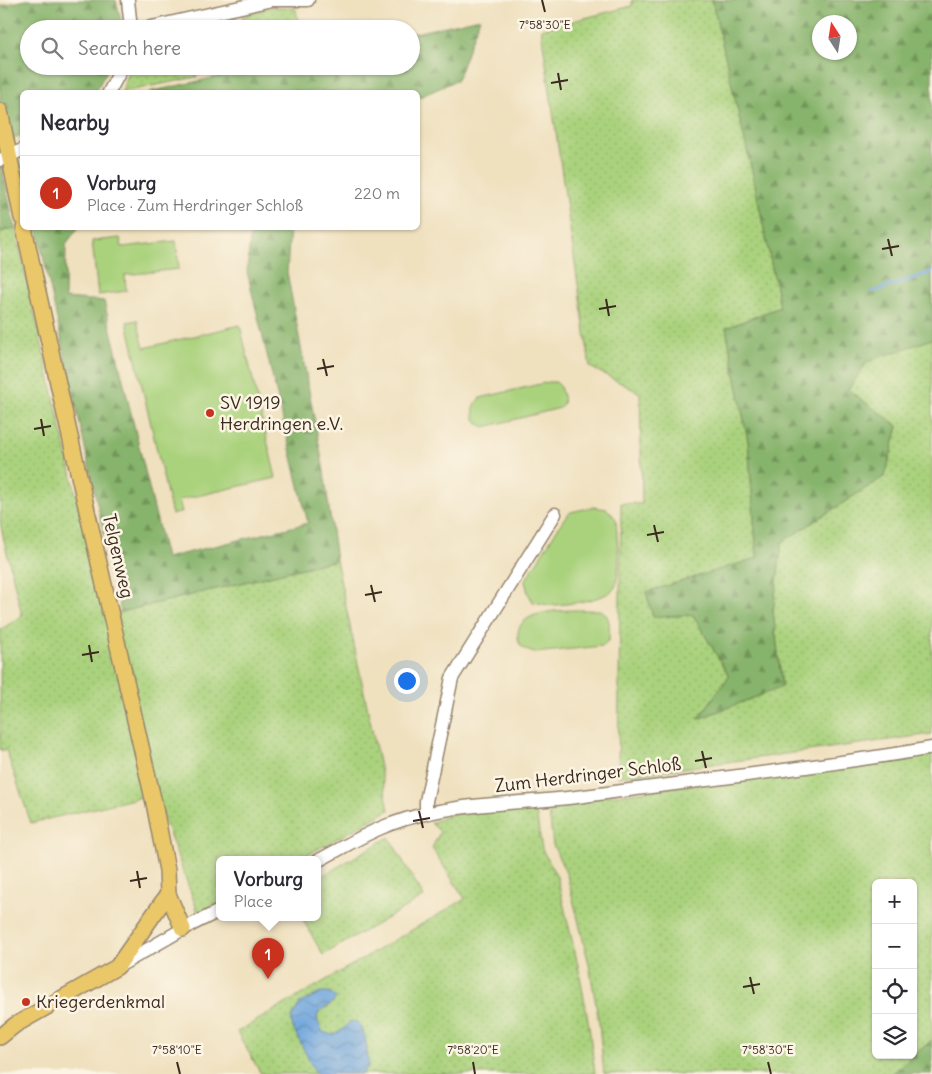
<!DOCTYPE html>
<html lang="en">
<head>
<meta charset="utf-8">
<style>
  :root { --surface:#fff; --page:#f2f2f3; --text:#2b2b33; --muted:#7c7c81; --line:#e1e1e2; --accent:#c8321e }
  body { margin:0; font-family:Delius,sans-serif; background:var(--page); color:var(--text) }
  .controls { position:absolute; right:15px; bottom:15px; display:grid; overflow:hidden; border-radius:8px; box-shadow:0 1px 4px #0004 }
  .controls button { width:45px; height:45px; display:grid; place-items:center; padding:0; border:0; border-bottom:1px solid var(--line); background:var(--surface); color:var(--text); font:25px sans-serif }
  .compass { position:absolute; left:812px; top:15px; width:45px; height:45px; border-radius:50%; background:var(--surface); box-shadow:0 1px 4px #0004; rotate:348deg }
  .you { position:absolute; left:406px; top:680px; width:18px; height:18px; margin:-12px; border:4px solid #fff; border-radius:50%; background:#1a73e8; box-shadow:0 0 0 8px #1a73e833 }
  .badge { display:grid; place-items:center; width:32px; height:32px; border-radius:50%; background:var(--accent); color:#fff; font-size:16px; font-weight:700 }
  .pin { position:absolute; translate:-50% -41px; filter:drop-shadow(0 1px 2px #0008) }
  .pin::after { content:''; position:absolute; top:26px; width:18px; height:15px; background:inherit; clip-path:polygon(0 0,100% 0,50% 100%) }
  .popup { position:absolute; left:216px; top:856px; width:105px; height:65px; box-sizing:border-box; display:grid; place-content:center; border-radius:8px; background:var(--surface); filter:drop-shadow(0 1px 4px #0005); font-size:16px; white-space:nowrap; color:var(--muted) }
  .popup b { font-size:19px; color:var(--text) }
  .popup::after { content:''; position:absolute; left:50%; top:100%; margin-left:-10px; border:10px solid transparent; border-top-color:var(--surface) }
  .list { margin:0; padding:0; list-style:none }
  h2 { display:flex; justify-content:space-between; align-items:center; height:65px; margin:0; padding:0 20px; font-size:21px }
  h2 small { font-size:16px; font-weight:400; color:var(--muted) }
  .list li { display:grid; grid-template-columns:32px 1fr auto; gap:15px; align-items:center; box-sizing:border-box; height:75px; padding:0 20px; border-top:1px solid var(--line) }
  .list b { display:block; font-size:19px; white-space:nowrap }
  .list p { margin:0; font-size:16px; white-space:nowrap; color:var(--muted) }
  .list em { font-size:16px; font-style:normal; color:var(--muted) }
  .icon { flex:none; width:28px; height:28px; fill:none; stroke:currentColor; stroke-width:2; stroke-linecap:round; stroke-linejoin:round }
  .map { position:relative; flex:none; width:932px; height:1074px; overflow:hidden }
  .search { position:absolute; background:var(--surface); box-shadow:0 1px 4px #0004; left:20px; top:20px; width:400px; height:55px; display:flex; align-items:center; gap:12px; box-sizing:border-box; padding:0 18px; border-radius:28px; color:var(--muted); font-size:19px }
  .panel { position:absolute; background:var(--surface); box-shadow:0 1px 4px #0004; left:20px; top:90px; width:400px; height:140px; border-radius:8px }
  .map>svg:first-child { display:block }
</style>
</head>
<body>
<div class="map">
<svg width="932" height="1074" viewBox="0 0 932 1074">
  <defs>
    <pattern id="grass-dots" width="8" height="8" patternUnits="userSpaceOnUse" patternTransform="scale(1.25)"><rect width="8" height="8" fill="#aad27d"/><path d="M2 2h.1M6 6h.1" fill="none" stroke="#93b46c" stroke-width="1.8" stroke-linecap="round"/></pattern>
    <pattern id="forest-firs" width="22" height="20" patternUnits="userSpaceOnUse" patternTransform="scale(1.25)"><rect width="22" height="20" fill="#87b46c"/><path d="M5 1l3.5 6h-7zM16 11l3.5 6h-7z" fill="#709358"/></pattern>
    <pattern id="water-waves" width="16" height="10" patternUnits="userSpaceOnUse" patternTransform="scale(1.25)"><rect width="16" height="10" fill="#6fa6dd"/><path d="M0 5q4-4 8 0t8 0" fill="none" stroke="#5c87b3"/></pattern>
  </defs>
  <rect width="100%" height="100%" fill="#fcf5e5"/>
  <filter id="ink" filterUnits="userSpaceOnUse"><feTurbulence type="fractalNoise" baseFrequency=".02" numOctaves="2"/><feDisplacementMap in="SourceGraphic" scale="10" xChannelSelector="R" yChannelSelector="G"/><feConvolveMatrix kernelMatrix="1 2 1 2 8 2 1 2 1" color-interpolation-filters="sRGB"/></filter>
  <filter id="wash" filterUnits="userSpaceOnUse"><feTurbulence type="fractalNoise" baseFrequency=".0096" numOctaves="4" result="noise"/><feDisplacementMap in="SourceGraphic" scale="20" xChannelSelector="R" yChannelSelector="G"/><feGaussianBlur stdDeviation="1.12" result="paint"/><feColorMatrix in="noise" values="0 0 0 0 0 0 0 0 0 0 0 0 0 0 0 0 0 1.4 0 .05"/><feComposite in="paint" operator="in"/></filter>
  <g filter="url(#wash)">
    <rect width="100%" height="100%" fill="#efe0be"/>
    <!-- grass -->
    <path fill="url(#grass-dots)" stroke="#727e4e" fill-rule="evenodd" d="M632 0H712L754 180 780 307 726 328 748 441 757 558 653 617 693 615 729 676 698 719 782 687 773 611 782 542 885 476 898 426 848 390 932 255V734L618 777 621 503 642 504 640 393 590 367 541 29 632 6Z
      M272 7 296 9 299 29H245L242 16Z
      M131 66H194L197 77 122 92Z
      M15 228 104 616 336 560 389 810 298 860H219V904L199 915 155 794 31 823 6 750H0V630L22 616 0 523V232Z
      M932 753V1040L892 1074H604L599 1023 589 964 567 875 553 845 548 804ZM876 883H913V1055H876Z
      M535 806 542 849 557 877 578 965 589 1026 595 1074H261L237 1032 465 899 432 848 440 832 431 823 452 814Z
      M389 837 424 897 323 955 302 918H317V879Z"/>
    <!-- forest -->
    <path fill="url(#forest-firs)" stroke="#616f45" fill-rule="evenodd" d="M25 0H116L123 29H29V66H110L95 92H22V135L0 143V6Z
      M712 0H932V339L867 362 848 390 898 426 885 476 782 542 773 611 782 687 698 719 729 676 693 615 653 617 646 592 757 558 748 441 726 328 780 307 754 180ZM820 22H850V52H820Z
      M480 18 457 80 418 98V92H149L266 66H411V34Z
      M0 159 15 228 0 232Z
      M37 228H78L66 244 65 298 104 301 166 558 308 523 247 272 251 228H290L287 272 324 471 336 560 121 612Z
      M932 1040V1074H892Z"/>
    <!-- pitch -->
    <path fill="#aad27d" stroke="#727e4e" d="M120 238 122 247 176 241 179 269 125 275 126 291 98 295 92 241Z
      M137 320 144 348 240 325 276 478 179 500 182 512 172 515 127 322Z
      M549 382H556L559 385C562 393 567 402 560 408L485 427C472 424 470 406 480 398Z
      M593 507 607 509 616 519C617 537 621 567 616 585 613 599 566 605 552 605 546 605 539 603 533 602L528 593 525 581 565 517 571 512Z
      M601 610C612 617 609 629 609 640L602 646 534 653C526 650 519 648 518 638 514 604 580 611 601 610Z"/>
    <!-- water -->
    <path fill="url(#water-waves)" stroke="#55687e" d="M322 992H330L336 998C327 1013 308 1006 323 1032L332 1035 345 1028 350 1021 357 1022C368 1034 366 1049 369 1065L362 1074H316L293 1028 291 1019 300 1003Z"/>
    <g fill="none" stroke-linecap="round" stroke-linejoin="round">
      <!-- stream -->
      <path stroke="#6fa6dd" stroke-width="3" d="M872 292 932 272"/>
    </g>
  </g>
  <g filter="url(#ink)">
    <g fill="none" stroke-linecap="round" stroke-linejoin="round">
      <defs>
        <path id="minor" d="M128 0 131 29
          M143 29 272 0H308
          M109 92 123 66
          M0 160 22 150
          M426 813V801L452 678 555 514
          M317 861C341 849 365 833 391 824 452 801 520 805 584 796 700 780 817 768 932 748
          M119 966 183 929 219 911"/>
        <path id="major" d="M0 111 22 218
          M24 228 63 406 154 803 167 870 168 894 183 929
          M0 1037 15 1025 117 967 168 894"/>
      </defs>
      <!-- minor casing -->
      <use href="#minor" stroke="#95856e" stroke-width="15"/>
      <!-- major casing -->
      <use href="#major" stroke="#95856e" stroke-width="18"/>
      <!-- minor -->
      <use href="#minor" stroke="#fff" stroke-width="12"/>
      <!-- major -->
      <use href="#major" stroke="#eac769" stroke-width="15"/>
    </g>
  </g>
  <!-- ticks -->
  <path fill="none" stroke="#3b2a1e" stroke-width="2" d="M542 0 545 12M558 73 561 90M551 83 568 80M888 239 892 256M882 249 899 246M606 299 609 316M599 309 616 306M323 359 327 376M317 369 334 366M41 419 44 436M34 429 51 426M654 525 658 542M647 535 664 532M371 585 375 602M365 595 382 592M89 645 92 662M82 655 99 652M702 751 706 768M695 761 712 758M419 811 423 828M413 821 430 818M137 871 140 888M130 881 147 878M750 977 754 994M743 987 760 984M177 1062 180 1074M473 1062 475 1074M768 1062 771 1074"/>
  <!-- markers -->
  <g fill="#c8321e" stroke="#fcf5e5" stroke-width="2">
    <circle cx="210" cy="413" r="5"/>
    <circle cx="26" cy="1002" r="5"/>
  </g>
  <g text-anchor="middle" stroke-width="5" stroke-linejoin="round" paint-order="stroke">
    <!-- poi labels -->
    <g font-size="18" fill="#3b2a1e" stroke="#fcf5e5" text-anchor="start">
      <text x="220" y="409">SV 1919<tspan x="220" dy="21">Herdringen e.V.</tspan></text>
      <text x="36" y="1008">Kriegerdenkmal</text>
    </g>
    <!-- street labels -->
    <g font-size="18" fill="#3b2a1e" stroke="#fcf5e5">
      <text transform="translate(118 556) rotate(77)" y="6">Telgenweg</text>
      <text transform="translate(588 775) rotate(-7)" y="6">Zum Herdringer Schloß</text>
    </g>
  </g>
  <g font-size="12" text-anchor="middle" fill="#3b2a1e" stroke="#fcf5e5" stroke-width="5" stroke-linejoin="round" paint-order="stroke">
    <text x="545" y="29">7°58'30"E</text>
    <text x="177" y="1054">7°58'10"E</text>
    <text x="473" y="1054">7°58'20"E</text>
    <text x="768" y="1054">7°58'30"E</text>
  </g>
</svg>
<div class="controls">
<button>+</button>
<button>−</button>
<button><svg class="icon" aria-label="locate" viewBox="0 0 24 24"><circle cx="12" cy="12" r="6"/><path d="M12 2v4M12 18v4M2 12h4M18 12h4"/></svg></button>
<button><svg class="icon" aria-label="layers" viewBox="0 0 24 24"><path d="M12 4l9 5-9 5-9-5zM3 14l9 5 9-5"/></svg></button>
</div>
<svg class="compass" viewBox="-18 -18 36 36"><path d="M0-13l5 13h-10z" fill="#e53935"/><path d="M0 13l5-13h-10z" fill="#7c7c81"/></svg>
<div class="you"></div>
<div class="pin badge" style="left:268px;top:979px">1</div>
<div class="popup"><b>Vorburg</b>Place</div>
<div class="search"><svg class="icon" aria-label="search" viewBox="0 0 24 24"><circle cx="10" cy="10" r="6"/><path d="M15 15l6 6"/></svg>Search here</div>
<section class="panel">
<h2>Nearby<small></small></h2>
<ul class="list">
<li><span class="badge">1</span><div><b>Vorburg</b><p>Place · Zum Herdringer Schloß</p></div><em>220 m</em></li>
</ul>
</section>
</div>
</body>
</html>
